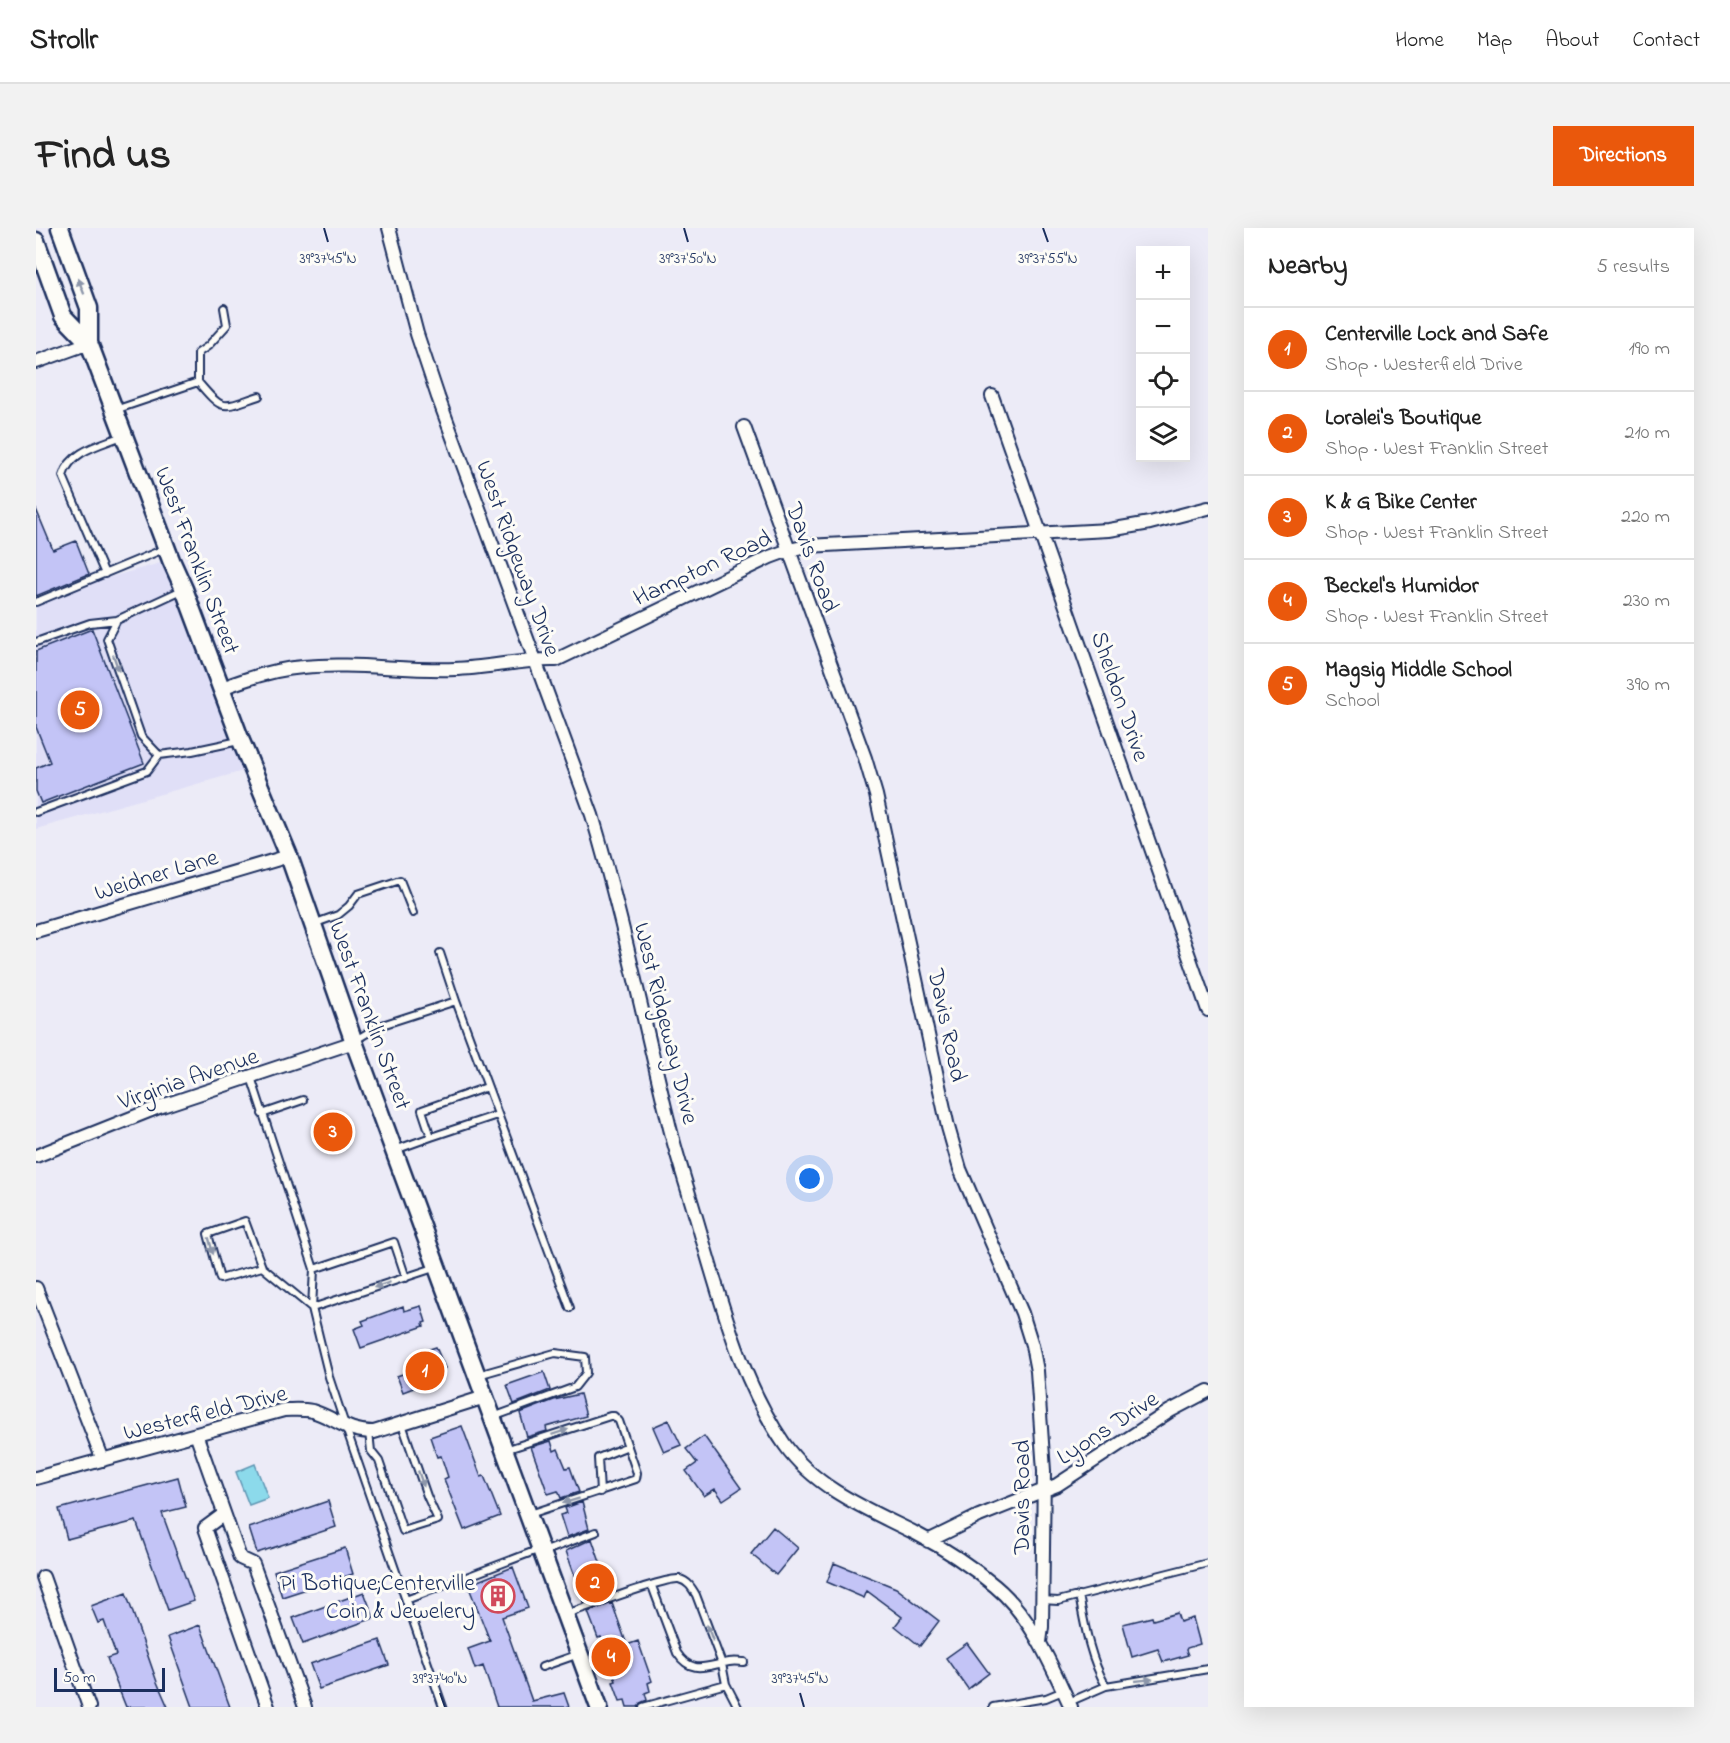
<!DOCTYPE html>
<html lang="en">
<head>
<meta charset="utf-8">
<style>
  :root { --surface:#fff; --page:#f2f2f2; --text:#222; --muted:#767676; --line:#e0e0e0; --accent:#ea580c }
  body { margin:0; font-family:"Indie Flower",sans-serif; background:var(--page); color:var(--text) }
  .controls { position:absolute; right:18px; top:18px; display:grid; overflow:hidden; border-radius:0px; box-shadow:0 6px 24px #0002 }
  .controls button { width:54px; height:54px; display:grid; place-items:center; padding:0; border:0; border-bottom:2px solid var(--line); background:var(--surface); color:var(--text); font:30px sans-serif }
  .scale { position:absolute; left:18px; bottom:15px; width:111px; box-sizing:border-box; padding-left:6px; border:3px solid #1b2f5e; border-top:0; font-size:16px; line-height:21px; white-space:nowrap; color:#1b2f5e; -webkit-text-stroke:4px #fdfcf7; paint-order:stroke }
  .you { position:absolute; left:774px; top:951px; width:21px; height:21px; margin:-15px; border:4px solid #fff; border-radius:50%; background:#1a73e8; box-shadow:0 0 0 9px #1a73e833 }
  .badge { display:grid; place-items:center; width:39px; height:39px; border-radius:50%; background:var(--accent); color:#fff; font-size:20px; font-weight:700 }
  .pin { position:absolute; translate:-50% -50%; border:3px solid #fff; box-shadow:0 2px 6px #0006 }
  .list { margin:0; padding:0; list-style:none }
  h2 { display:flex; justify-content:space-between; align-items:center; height:78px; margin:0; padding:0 24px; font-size:26px }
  h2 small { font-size:20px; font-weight:400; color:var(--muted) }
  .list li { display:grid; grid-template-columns:39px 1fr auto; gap:18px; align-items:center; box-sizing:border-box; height:84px; padding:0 24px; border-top:2px solid var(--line) }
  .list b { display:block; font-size:22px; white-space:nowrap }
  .list p { margin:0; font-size:20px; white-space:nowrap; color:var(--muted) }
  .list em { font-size:20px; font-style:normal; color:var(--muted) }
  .icon { flex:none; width:33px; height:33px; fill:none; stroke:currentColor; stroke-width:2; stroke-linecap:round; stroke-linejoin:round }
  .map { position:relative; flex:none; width:1172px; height:1479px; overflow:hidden; border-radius:0px }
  header { display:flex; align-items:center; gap:36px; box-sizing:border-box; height:84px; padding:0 30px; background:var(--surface); border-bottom:2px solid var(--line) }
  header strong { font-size:28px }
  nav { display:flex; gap:33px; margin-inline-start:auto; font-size:21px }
  .intro { display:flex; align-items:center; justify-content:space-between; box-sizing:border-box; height:144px; padding:0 36px }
  h1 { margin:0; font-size:42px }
  .button { padding:15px 27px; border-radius:0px; background:var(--accent); color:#fff; font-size:21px; font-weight:700 }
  main { display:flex; gap:36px; padding:0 36px }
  aside { flex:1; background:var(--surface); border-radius:0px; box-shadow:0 6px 24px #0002 }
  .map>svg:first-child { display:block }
</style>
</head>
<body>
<header>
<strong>Strollr</strong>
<nav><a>Home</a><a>Map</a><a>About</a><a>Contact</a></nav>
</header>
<div class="intro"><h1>Find us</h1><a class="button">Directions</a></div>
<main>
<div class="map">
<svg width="1172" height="1479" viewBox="0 0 1172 1479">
  <rect width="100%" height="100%" fill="#ecebf7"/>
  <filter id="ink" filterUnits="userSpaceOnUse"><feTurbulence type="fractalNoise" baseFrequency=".0167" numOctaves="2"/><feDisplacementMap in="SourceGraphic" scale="12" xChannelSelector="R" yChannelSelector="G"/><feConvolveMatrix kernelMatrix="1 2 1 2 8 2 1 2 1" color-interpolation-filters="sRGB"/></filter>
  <g filter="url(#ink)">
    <!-- built -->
    <path fill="#e0dff7" d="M135 332 218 540 0 601V370Z"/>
    <!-- water -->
    <path fill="#8cdaeb" stroke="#5f96b3" stroke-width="1.5" d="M219 1236 232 1270 213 1277 200 1244Z"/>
    <!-- building -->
    <path fill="#c3c4f6" stroke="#1b2f5e" stroke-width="1.5" d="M0 281 17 322 40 313 53 346 0 368Z
      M56 401 108 535 5 575 0 563V540L14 534 0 499V423Z
      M367 1078 368 1083 385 1078 390 1094 387 1095 388 1098 325 1120 318 1101 328 1097 326 1093Z
      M400 1119 409 1140 398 1144 401 1151 367 1164 361 1148 380 1141 376 1127Z
      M508 1144 514 1162 478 1176 471 1157Z
      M544 1166 550 1188 510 1199 511 1203 491 1209 484 1185 518 1172Z
      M633 1192 645 1217 628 1224 617 1199Z
      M426 1198 445 1249 448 1248 464 1288 428 1302 408 1251 412 1249 405 1228 401 1229 394 1209Z
      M668 1208 705 1260 687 1272 679 1261 668 1268 650 1243 661 1235 650 1221Z
      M515 1213 518 1223 522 1221 530 1240 534 1239 543 1264 525 1270 522 1263 512 1266 495 1219Z
      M142 1249 150 1279 126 1285 158 1373 132 1382 100 1293 31 1311 23 1281Z
      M292 1273 300 1299 221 1325 213 1300Z
      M546 1274 553 1301 531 1309 524 1287 531 1285 529 1280Z
      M737 1299 762 1320 740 1347 715 1326Z
      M556 1311 567 1343 572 1341 577 1355 574 1356 576 1362 571 1363 572 1366 548 1374 530 1323Z
      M309 1320 317 1346 246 1369 238 1343Z
      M798 1335 860 1360 903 1393 884 1418 859 1398 866 1389 831 1363 828 1370 791 1354Z
      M477 1339 492 1380 466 1389 496 1473 528 1465 533 1479H461L447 1438 439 1441 432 1421 454 1413 432 1357Z
      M328 1364 338 1390 267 1416 257 1390Z
      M90 1365 121 1454 132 1479H90L78 1449 71 1430 80 1427 68 1393 62 1395 55 1378Z
      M576 1375 591 1417 602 1413 616 1453 612 1455 614 1463 609 1465 611 1472 604 1475 602 1479H591L589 1472 584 1473 577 1454 580 1453 565 1409 562 1410 552 1384Z
      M1141 1385 1144 1394 1157 1390 1164 1416 1151 1420 1150 1422 1152 1427 1127 1434 1122 1421 1096 1429 1087 1396 1116 1389 1117 1392Z
      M164 1397 194 1479H157L132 1409Z
      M344 1412 353 1437 283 1461 274 1436Z
      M931 1415 953 1445 932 1461 910 1430Z"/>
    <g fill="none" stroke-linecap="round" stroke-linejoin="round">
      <defs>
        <path id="lane" d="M162 154V125L172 118 191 97 188 80
          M79 182 162 154C188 185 186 180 223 168
          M69 346 27 248C34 223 64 217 86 208
          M148 361 81 392 71 411 105 508 123 527 156 523 203 513
          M0 374 128 321
          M0 414 54 395 81 392
          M0 584 111 543 123 527
          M277 696 302 687 313 678 322 666 364 652 377 685
          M420 773 534 1080
          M318 813 343 798 420 773 404 725
          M215 849 278 1041 358 1014 370 1050
          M451 859 386 882 395 909 461 887
          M226 886 267 872
          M359 922 395 909
          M226 1039 184 1051 172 1006 209 993 226 1039 276 1080
          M401 1039 276 1080 293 1149 310 1200 407 1479
          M276 1080 278 1041
          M442 1147 519 1125 549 1129 550 1145 539 1159 457 1189
          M333 1204 335 1223 343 1233 367 1303 402 1292 391 1268 366 1196
          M469 1222 574 1188H578L583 1193 601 1245 600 1251 494 1286
          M564 1264 562 1230 592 1218
          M507 1324 560 1304
          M616 1358 641 1425C656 1448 672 1437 693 1434 698 1433 704 1434 708 1434
          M1043 1367C1049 1399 1054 1430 1070 1458
          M370 1372 504 1321
          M1006 1372 1022 1373 1172 1335
          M530 1386C550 1380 628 1349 643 1351 652 1353 656 1360 660 1367L686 1436 690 1456 702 1479
          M506 1439 543 1426
          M1033 1474 1070 1458 1172 1441
          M607 1479 690 1456
          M957 1479 1010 1470 1027 1463"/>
        <path id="street" d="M353 0 381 106 402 169 556 587C586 687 607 790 632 892 641 931 655 970 666 1010 687 1080 706 1155 749 1217 780 1261 833 1282 879 1305 908 1320 935 1338 959 1358 996 1389 1015 1437 1035 1479
          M0 134 53 115
          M956 168 1172 782
          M708 199 829 530 840 567 912 899 924 941 986 1085 996 1117 1001 1143 1008 1243 1006 1399 1004 1414
          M186 460C212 450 239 441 267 439 318 434 368 443 419 441 453 440 486 431 520 432L734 329 753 322 771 318 1073 302 1114 295 1172 280
          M0 703 253 628
          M0 928 123 879 318 814
          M0 1060 67 1232
          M160 1206 204 1330 217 1336 269 1479
          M0 1250 248 1182C257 1182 266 1181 276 1183 300 1190 310 1204 338 1204L449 1169
          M188 1286 169 1300 232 1479
          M892 1313 943 1288 1021 1257 1134 1183 1172 1163
          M7 1349 53 1479"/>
        <path id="secondary" d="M24 0 53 80V115L135 332 148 361 205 513 253 628 318 814 563 1479
          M0 13 27 88 53 115"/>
      </defs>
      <!-- lane casing -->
      <use href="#lane" stroke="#1b2f5e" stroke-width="10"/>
      <!-- street casing -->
      <use href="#street" stroke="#1b2f5e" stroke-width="16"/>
      <!-- secondary casing -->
      <use href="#secondary" stroke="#1b2f5e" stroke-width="21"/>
      <!-- lane -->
      <use href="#lane" stroke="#fdfcf7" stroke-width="6"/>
      <!-- street -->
      <use href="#street" stroke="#fdfcf7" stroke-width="12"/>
      <!-- secondary -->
      <use href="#secondary" stroke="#fdfcf7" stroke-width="16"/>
    </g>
    <!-- one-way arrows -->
    <defs><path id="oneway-solid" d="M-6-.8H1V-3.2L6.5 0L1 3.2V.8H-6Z" transform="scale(1.5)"/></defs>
    <g fill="#8c96aa">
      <use href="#oneway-solid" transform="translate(45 58) rotate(-111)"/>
      <use href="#oneway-solid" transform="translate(80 435) rotate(71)"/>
      <use href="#oneway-solid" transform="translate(175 1018) rotate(75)"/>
      <use href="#oneway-solid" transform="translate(346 1057) rotate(162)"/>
      <use href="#oneway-solid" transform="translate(524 1204) rotate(-18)"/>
      <use href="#oneway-solid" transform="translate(385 1251) rotate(71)"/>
      <use href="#oneway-solid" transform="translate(535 1273) rotate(163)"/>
      <use href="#oneway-solid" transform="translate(674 1405) rotate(-110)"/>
      <use href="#oneway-solid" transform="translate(1108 1452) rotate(-6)"/>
    </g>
  </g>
  <!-- ticks -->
  <path fill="none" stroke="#1b2f5e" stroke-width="2" d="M288 0 292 14M648 0 652 14M1007 0 1012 14M404 1465 409 1479M764 1465 768 1479"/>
  <!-- icons -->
  <defs>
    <symbol id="building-ring" viewBox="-11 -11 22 22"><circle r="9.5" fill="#fdfcf7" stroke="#d1495b" stroke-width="1.5"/><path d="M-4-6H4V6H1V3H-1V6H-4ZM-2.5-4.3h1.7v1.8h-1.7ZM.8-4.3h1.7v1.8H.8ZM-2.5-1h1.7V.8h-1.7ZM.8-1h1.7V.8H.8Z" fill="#d1495b"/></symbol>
  </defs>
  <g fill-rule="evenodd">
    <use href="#building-ring" x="443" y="1349" width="38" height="38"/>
  </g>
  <g text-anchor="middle" stroke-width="6" stroke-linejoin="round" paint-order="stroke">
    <!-- street labels -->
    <g font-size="24" fill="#1b2f5e" stroke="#fdfcf7">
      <text transform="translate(777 329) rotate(70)" y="8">Davis Road</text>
      <text transform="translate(483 330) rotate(70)" y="8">West Ridgeway Drive</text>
      <text transform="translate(162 332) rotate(69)" y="8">West Franklin Street</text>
      <text transform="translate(666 339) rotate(-25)" y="8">Hampton Road</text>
      <text transform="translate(1085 468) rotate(71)" y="8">Sheldon Drive</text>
      <text transform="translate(120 646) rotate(-17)" y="8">Weidner Lane</text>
      <text transform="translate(335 787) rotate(70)" y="8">West Franklin Street</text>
      <text transform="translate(631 795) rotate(76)" y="8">West Ridgeway Drive</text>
      <text transform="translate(912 797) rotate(78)" y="8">Davis Road</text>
      <text transform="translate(152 850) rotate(-19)" y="8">Virginia Avenue</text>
      <text transform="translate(169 1184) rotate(-14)" y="8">Westerfield Drive</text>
      <text transform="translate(1071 1199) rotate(-33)" y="8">Lyons Drive</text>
      <text transform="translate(985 1269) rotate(-90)" y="8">Davis Road</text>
    </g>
    <!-- poi labels -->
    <g font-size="24" fill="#1b2f5e" stroke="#fdfcf7" text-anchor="end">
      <text x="439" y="1362">Pi Botique;Centerville<tspan x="439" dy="28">Coin &amp; Jewelery</tspan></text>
    </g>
  </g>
  <g font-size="15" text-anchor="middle" fill="#1b2f5e" stroke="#fdfcf7" stroke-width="6" stroke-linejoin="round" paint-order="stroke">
    <text x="292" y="35">39°37'45"N</text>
    <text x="652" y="35">39°37'50"N</text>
    <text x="1012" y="35">39°37'55"N</text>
    <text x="404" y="1455">39°37'40"N</text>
    <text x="764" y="1455">39°37'45"N</text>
  </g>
</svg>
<div class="controls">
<button>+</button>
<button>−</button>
<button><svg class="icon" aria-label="locate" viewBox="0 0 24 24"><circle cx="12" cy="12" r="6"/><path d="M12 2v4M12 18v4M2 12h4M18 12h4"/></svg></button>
<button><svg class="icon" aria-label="layers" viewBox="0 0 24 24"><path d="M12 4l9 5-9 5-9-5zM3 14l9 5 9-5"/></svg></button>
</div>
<div class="scale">50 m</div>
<div class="you"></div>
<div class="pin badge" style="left:389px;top:1143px">1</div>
<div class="pin badge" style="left:559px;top:1355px">2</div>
<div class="pin badge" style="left:297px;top:904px">3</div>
<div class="pin badge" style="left:575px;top:1429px">4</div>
<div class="pin badge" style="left:44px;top:482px">5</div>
</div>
<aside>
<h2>Nearby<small>5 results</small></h2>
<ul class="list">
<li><span class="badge">1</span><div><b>Centerville Lock and Safe</b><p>Shop · Westerfield Drive</p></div><em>190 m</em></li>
<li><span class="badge">2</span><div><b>Loralei's Boutique</b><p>Shop · West Franklin Street</p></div><em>210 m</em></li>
<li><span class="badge">3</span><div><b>K &amp; G Bike Center</b><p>Shop · West Franklin Street</p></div><em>220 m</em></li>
<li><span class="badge">4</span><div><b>Beckel's Humidor</b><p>Shop · West Franklin Street</p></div><em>230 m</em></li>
<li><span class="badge">5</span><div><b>Magsig Middle School</b><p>School</p></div><em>390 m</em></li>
</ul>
</aside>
</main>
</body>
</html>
